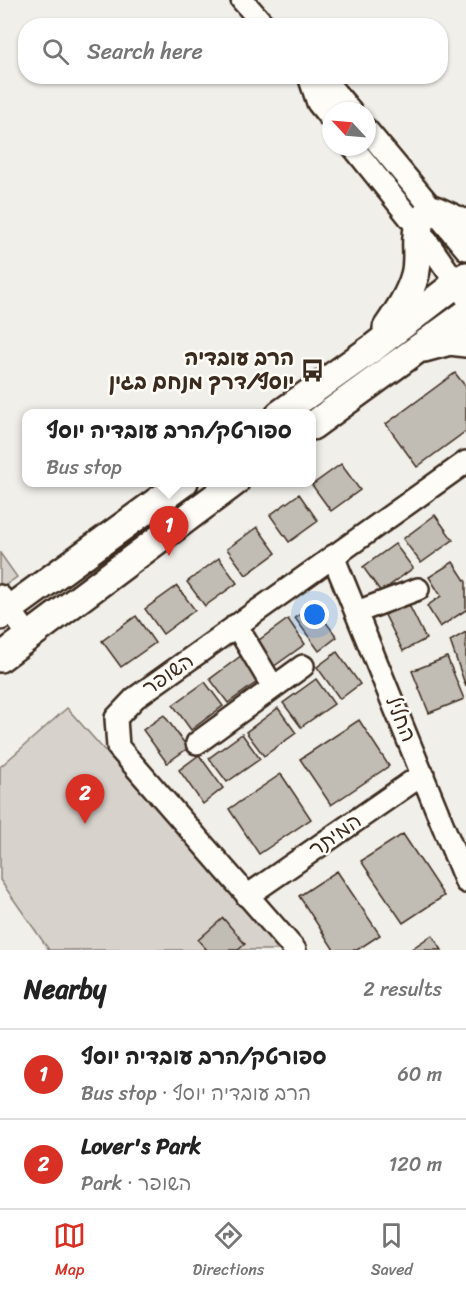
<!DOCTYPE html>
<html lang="en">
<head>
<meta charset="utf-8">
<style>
  :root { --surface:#fff; --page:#f6f6f6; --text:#222; --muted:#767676; --line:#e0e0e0; --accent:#d93025 }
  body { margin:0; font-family:Sriracha,"Playpen Sans Hebrew",sans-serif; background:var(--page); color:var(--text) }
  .compass { position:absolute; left:322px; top:102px; width:54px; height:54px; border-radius:50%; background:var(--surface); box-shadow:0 2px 4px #0004; rotate:296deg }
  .you { position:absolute; left:315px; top:615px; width:21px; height:21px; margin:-15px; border:4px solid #fff; border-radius:50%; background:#1a73e8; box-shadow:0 0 0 9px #1a73e833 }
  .badge { display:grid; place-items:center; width:39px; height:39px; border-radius:50%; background:var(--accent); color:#fff; font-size:20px; font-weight:700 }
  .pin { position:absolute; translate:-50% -50px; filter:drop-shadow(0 2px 3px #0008) }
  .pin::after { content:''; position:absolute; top:32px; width:21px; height:18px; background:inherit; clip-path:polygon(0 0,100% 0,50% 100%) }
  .popup { position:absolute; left:22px; top:409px; width:294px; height:78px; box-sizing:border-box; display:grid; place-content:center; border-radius:12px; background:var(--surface); filter:drop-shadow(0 2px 4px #0005); font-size:20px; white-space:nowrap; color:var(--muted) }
  .popup b { font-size:22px; color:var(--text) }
  .popup::after { content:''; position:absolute; left:50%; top:100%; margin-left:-12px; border:12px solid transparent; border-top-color:var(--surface) }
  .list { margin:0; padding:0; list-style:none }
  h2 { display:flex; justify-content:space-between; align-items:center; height:78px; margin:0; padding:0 24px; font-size:26px }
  h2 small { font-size:20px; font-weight:400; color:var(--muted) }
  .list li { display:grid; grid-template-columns:39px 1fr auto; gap:18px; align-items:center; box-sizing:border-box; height:90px; padding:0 24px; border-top:2px solid var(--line) }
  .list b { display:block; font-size:22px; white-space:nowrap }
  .list p { margin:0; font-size:20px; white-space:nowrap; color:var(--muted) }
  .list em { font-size:20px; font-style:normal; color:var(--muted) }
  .icon { flex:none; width:33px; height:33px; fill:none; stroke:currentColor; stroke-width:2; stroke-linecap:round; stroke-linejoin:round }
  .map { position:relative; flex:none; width:466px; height:950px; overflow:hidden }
  .search { position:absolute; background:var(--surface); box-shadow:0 2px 4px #0004; left:18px; right:18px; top:18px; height:66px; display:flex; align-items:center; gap:15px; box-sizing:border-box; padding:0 21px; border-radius:24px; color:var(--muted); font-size:22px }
  .sheet { height:258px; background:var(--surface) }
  nav { display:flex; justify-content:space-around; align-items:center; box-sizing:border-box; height:84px; border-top:2px solid var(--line); background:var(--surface); font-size:16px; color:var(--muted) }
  nav a { display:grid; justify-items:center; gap:3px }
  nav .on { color:var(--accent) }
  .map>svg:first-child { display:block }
</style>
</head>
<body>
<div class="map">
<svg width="466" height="950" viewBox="0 0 466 950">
  <rect width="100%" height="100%" fill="#f1efea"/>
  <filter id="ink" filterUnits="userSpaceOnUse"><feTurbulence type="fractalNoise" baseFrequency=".0167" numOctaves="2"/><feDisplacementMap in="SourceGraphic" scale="12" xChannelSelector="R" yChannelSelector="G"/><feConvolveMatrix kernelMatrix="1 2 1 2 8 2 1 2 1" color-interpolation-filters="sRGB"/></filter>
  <g filter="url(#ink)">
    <!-- green -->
    <path fill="#d7d2cc" stroke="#897e75" stroke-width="1.5" d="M0 553 17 577 0 589Z
      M67 708 282 950H49L0 880V767Z"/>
    <!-- building -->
    <path fill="#c1bcb4" stroke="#3b2a1e" stroke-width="1.5" d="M455 373 466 387V431L417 467 386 424Z
      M341 464 360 490 331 511 312 485Z
      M299 494 318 521 289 542 270 515Z
      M435 515 453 540 421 563 403 539Z
      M257 527 276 553 246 575 227 549Z
      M395 544 413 568 381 592 363 567Z
      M219 558 237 583 205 606 187 582Z
      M453 562 466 582V610L440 627 427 606 441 596 429 577Z
      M177 586 195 610 163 634 145 609Z
      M407 601 426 639 403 651 384 613Z
      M313 605 337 637 319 651 295 618Z
      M136 616 155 643 121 667 102 641Z
      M288 619 305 644 273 667 255 643Z
      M466 632V687L450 641Z
      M337 652 360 684 340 699 317 667Z
      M242 655 260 680 228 703 210 679Z
      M447 657 464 699 429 713 412 671Z
      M316 679 334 704 301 727 283 703Z
      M205 682 223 706 191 730 173 705Z
      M278 708 296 733 264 756 246 732Z
      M164 715 188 748 167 763 143 730Z
      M359 720 389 766 331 805 300 759Z
      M242 734 260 759 227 782 209 758Z
      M199 755 223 788 203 804 179 770Z
      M281 774 311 819 259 854 229 809Z
      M403 834 444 896 403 923 361 861Z
      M337 871 380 935 357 950H334L299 896Z
      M223 918 245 944 238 950H207L198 940Z
      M432 935 442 950H410Z"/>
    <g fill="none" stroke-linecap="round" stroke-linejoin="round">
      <defs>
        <path id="minor" d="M242 0 265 26
          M309 76 318 103 331 119
          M316 76 334 91 351 111
          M367 130 466 249
          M353 147 417 227 466 297
          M333 556 466 882
          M0 596 29 636
          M357 612 418 589
          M236 625 273 687
          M197 743 303 666
          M247 896 423 774
          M295 950 118 747 116 718 135 698 466 462"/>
        <path id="major" d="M387 328C398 312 410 294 415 275 422 250 406 222 435 210L466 224
          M424 348 450 341 466 343
          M280 414 374 347 466 276
          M312 426 466 314
          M0 616 184 482
          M0 658 235 482"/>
      </defs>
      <!-- minor casing -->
      <use href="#minor" stroke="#3b2a1e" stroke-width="26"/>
      <!-- major casing -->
      <use href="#major" stroke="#3b2a1e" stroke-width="32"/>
      <!-- minor -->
      <use href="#minor" stroke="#fdfcf7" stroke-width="21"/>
      <!-- major -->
      <use href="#major" stroke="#fdfcf7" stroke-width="27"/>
    </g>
  </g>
  <!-- icons -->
  <defs>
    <symbol id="bus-bare" viewBox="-9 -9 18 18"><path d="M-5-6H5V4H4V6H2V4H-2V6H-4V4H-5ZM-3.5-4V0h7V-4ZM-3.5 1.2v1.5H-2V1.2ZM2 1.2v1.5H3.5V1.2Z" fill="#3b2a1e" stroke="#fdfcf7" stroke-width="2.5" paint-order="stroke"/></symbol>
  </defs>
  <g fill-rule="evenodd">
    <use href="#bus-bare" x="296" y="354" width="33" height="33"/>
  </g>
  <g text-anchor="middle" stroke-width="5" stroke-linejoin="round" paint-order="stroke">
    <!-- poi labels -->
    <g font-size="21" font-weight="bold" fill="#3b2a1e" stroke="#fdfcf7" text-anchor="end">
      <text x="294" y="365">הרב עובדיה<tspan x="294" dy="24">יוסף/דרך מנחם בגין</tspan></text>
    </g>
    <!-- street labels -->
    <g font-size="21" fill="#3b2a1e" stroke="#fdfcf7">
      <text transform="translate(168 674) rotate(-35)" y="7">השופר</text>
      <text transform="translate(401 719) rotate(68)" y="7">החליל</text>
      <text transform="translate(335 835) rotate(-35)" y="7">המיתר</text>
    </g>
  </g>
</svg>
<svg class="compass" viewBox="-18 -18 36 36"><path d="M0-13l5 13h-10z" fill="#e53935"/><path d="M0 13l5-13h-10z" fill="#767676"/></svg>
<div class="you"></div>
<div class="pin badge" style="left:169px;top:556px">1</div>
<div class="popup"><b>ספורטק/הרב עובדיה יוסף</b>Bus stop</div>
<div class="pin badge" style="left:85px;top:824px">2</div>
<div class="search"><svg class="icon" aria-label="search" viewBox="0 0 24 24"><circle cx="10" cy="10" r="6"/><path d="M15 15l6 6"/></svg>Search here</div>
</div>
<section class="sheet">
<h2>Nearby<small>2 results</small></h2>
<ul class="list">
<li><span class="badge">1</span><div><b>ספורטק/הרב עובדיה יוסף</b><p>Bus stop · הרב עובדיה יוסף</p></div><em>60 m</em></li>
<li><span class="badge">2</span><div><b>Lover's Park</b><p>Park · השופר</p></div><em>120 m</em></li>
</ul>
</section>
<nav>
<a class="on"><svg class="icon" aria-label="map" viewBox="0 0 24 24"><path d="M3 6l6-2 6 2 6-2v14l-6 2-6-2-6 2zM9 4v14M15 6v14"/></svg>Map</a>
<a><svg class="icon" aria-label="directions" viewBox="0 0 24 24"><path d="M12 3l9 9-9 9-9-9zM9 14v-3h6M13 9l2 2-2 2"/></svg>Directions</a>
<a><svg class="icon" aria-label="saved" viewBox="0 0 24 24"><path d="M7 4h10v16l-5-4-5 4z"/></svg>Saved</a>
</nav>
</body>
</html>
